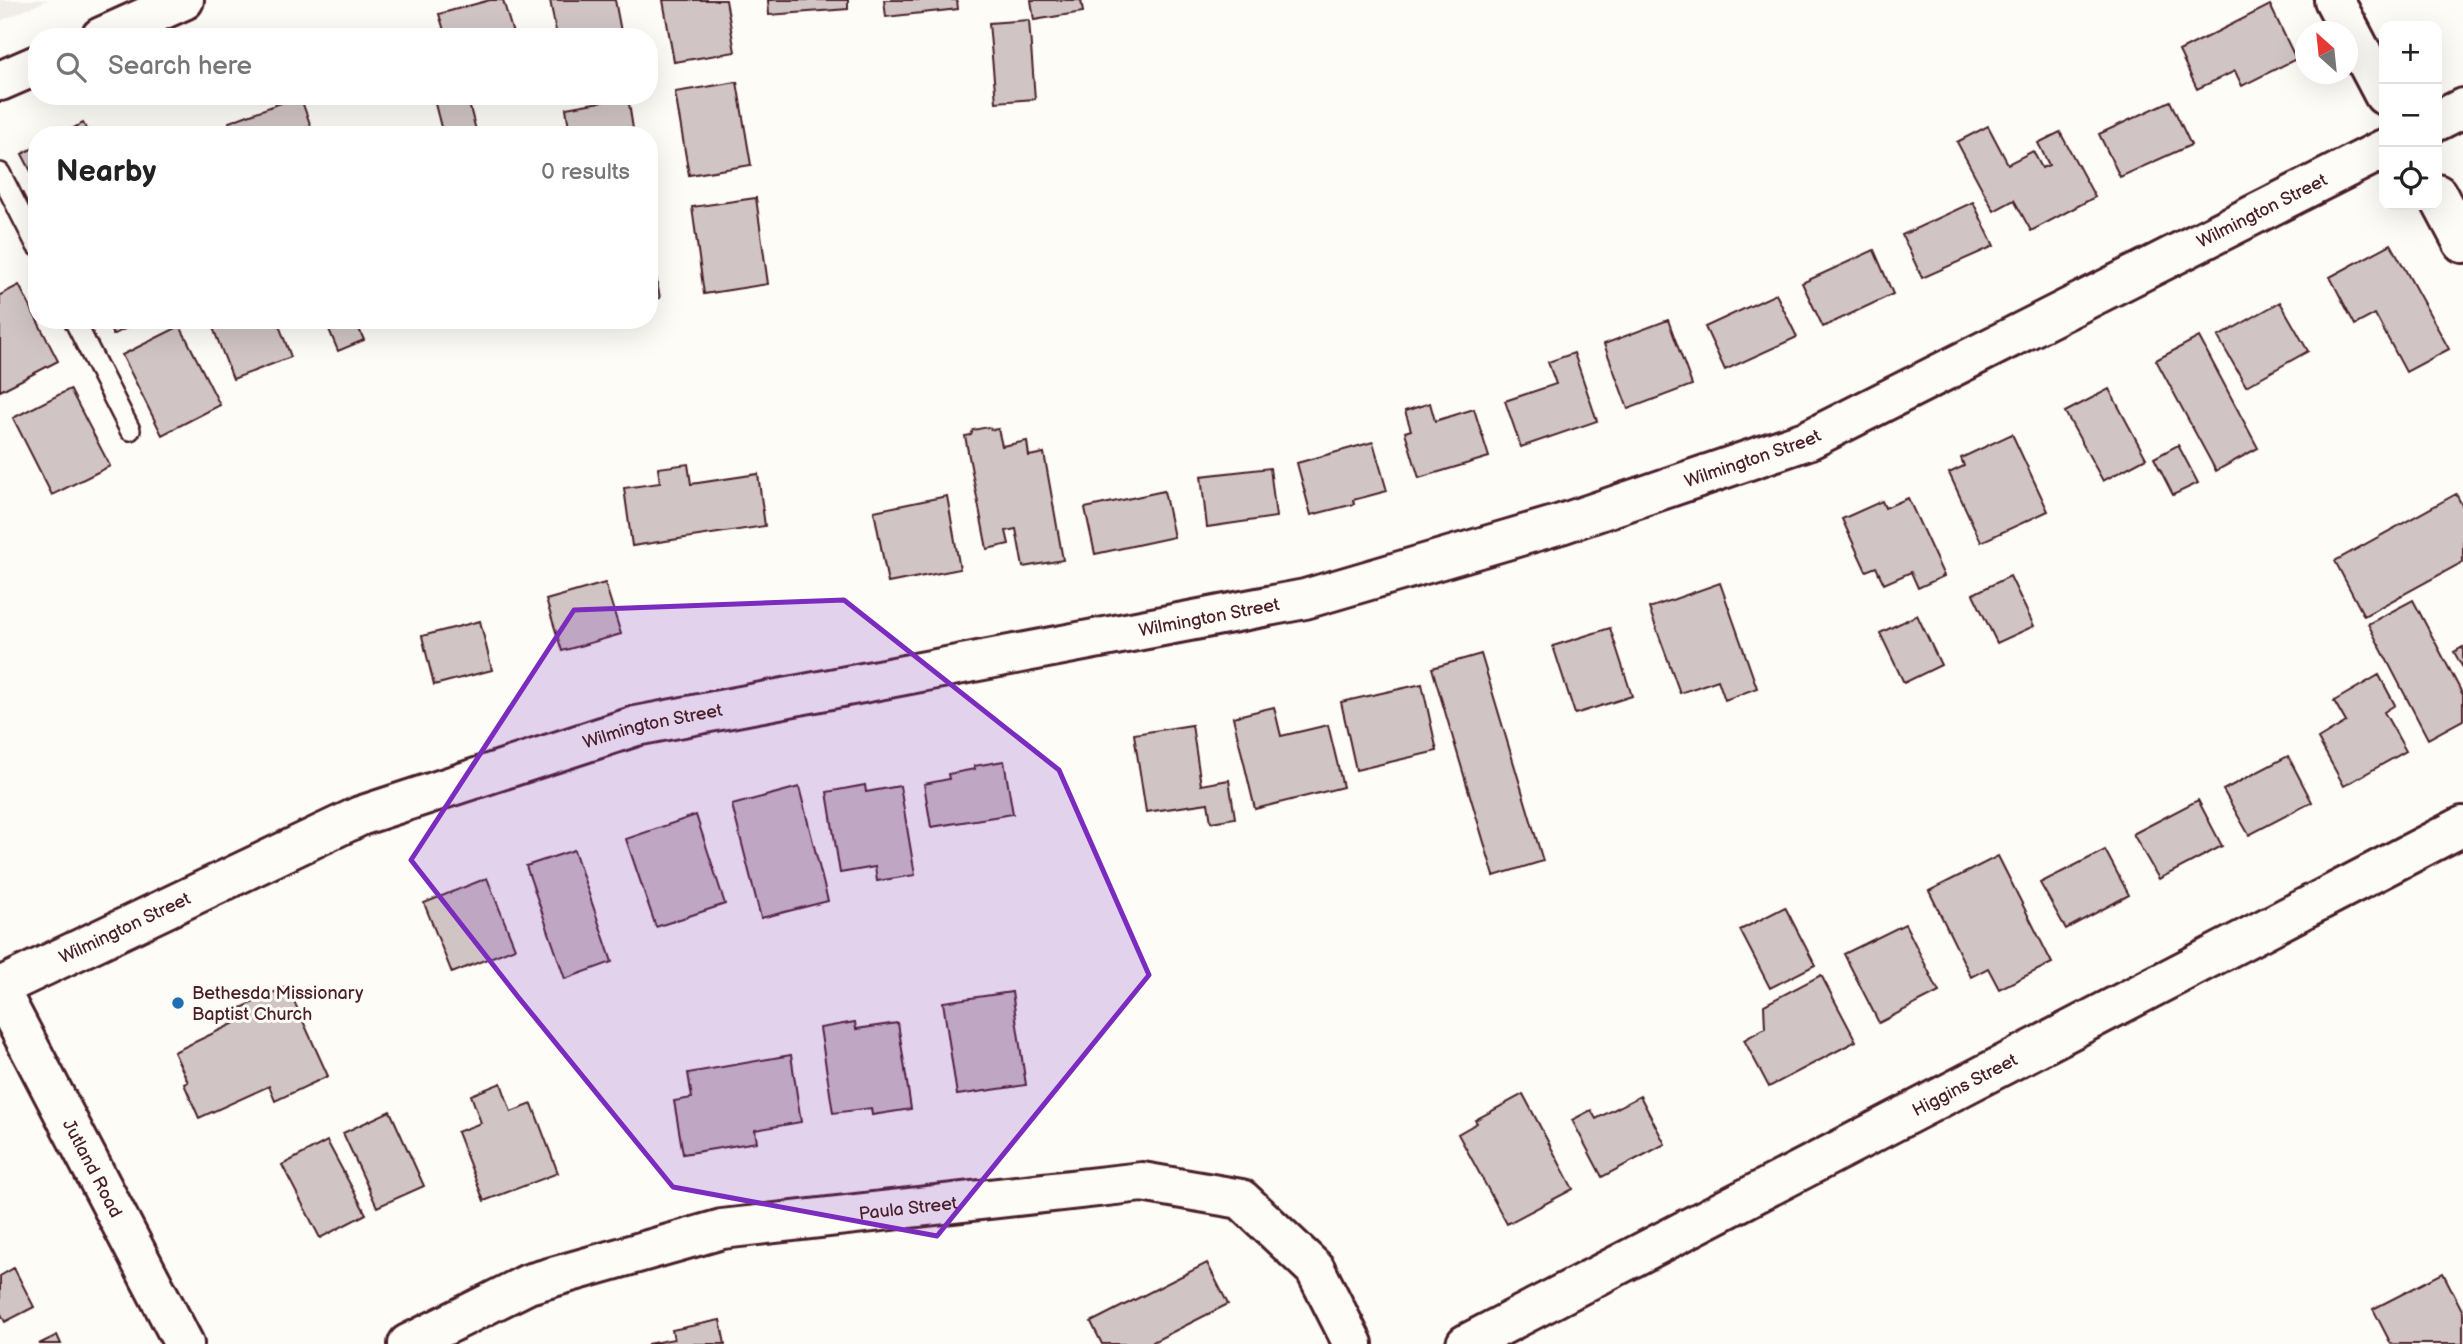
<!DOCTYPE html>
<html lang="en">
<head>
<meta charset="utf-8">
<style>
  :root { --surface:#fff; --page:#f2f2f2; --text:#222; --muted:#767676; --line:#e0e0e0 }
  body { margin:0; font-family:"Balsamiq Sans",sans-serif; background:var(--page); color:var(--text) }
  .controls { position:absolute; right:21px; top:21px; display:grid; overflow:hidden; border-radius:14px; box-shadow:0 7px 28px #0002 }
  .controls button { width:63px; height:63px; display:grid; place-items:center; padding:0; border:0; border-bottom:2px solid var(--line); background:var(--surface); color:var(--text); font:35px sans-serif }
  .compass { position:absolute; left:2295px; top:21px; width:63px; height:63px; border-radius:50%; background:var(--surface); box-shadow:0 7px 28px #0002; rotate:333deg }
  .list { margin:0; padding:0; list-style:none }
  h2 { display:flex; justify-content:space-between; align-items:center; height:91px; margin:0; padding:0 28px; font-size:30px }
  h2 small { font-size:23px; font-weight:400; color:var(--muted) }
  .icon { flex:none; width:38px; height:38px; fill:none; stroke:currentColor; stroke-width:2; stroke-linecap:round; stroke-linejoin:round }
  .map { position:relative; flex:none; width:2463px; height:1344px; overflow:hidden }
  .search { position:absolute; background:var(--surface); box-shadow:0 7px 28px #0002; left:28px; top:28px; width:630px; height:77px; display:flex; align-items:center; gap:18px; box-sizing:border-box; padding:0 24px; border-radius:28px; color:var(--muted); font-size:26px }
  .panel { position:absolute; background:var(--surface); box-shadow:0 7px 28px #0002; left:28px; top:126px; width:630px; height:203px; border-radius:28px }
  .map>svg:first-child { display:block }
</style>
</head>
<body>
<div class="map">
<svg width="2463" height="1344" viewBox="0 0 2463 1344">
  <rect width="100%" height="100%" fill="#fdfcf7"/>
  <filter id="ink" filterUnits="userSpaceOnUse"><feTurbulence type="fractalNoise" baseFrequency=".0143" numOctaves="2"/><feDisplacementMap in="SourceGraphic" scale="14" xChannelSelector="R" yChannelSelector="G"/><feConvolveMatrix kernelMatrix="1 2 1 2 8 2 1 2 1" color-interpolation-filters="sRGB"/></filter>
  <g filter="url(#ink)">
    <!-- built -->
    <path fill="#f0ece8" d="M0 0H48L0 21Z"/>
    <!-- building -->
    <path fill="#d0c5c4" stroke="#4a1f2b" stroke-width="2" d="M490 0H503L514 37H446L439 14Z
      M550 0H615L622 37H557Z
      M663 0H726L735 52 674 62Z
      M768 0H848V9L769 15Z
      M884 0H957L958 9 886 17Z
      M1031 0H1081L1083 12 1034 20Z
      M2270 5 2296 59 2242 86 2235 71 2197 89 2179 51Z
      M1029 20 1035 99 996 102 989 23Z
      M737 82 751 165 689 175 675 92Z
      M300 96 314 135H234L229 122Z
      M433 96H467L477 134 443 135Z
      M628 97 634 135H570L566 108Z
      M2170 101 2191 145 2120 177 2099 134Z
      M83 123 89 135H60Z
      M1988 126 2008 164 2033 151 2042 168 2049 165 2038 143 2060 132 2095 197 2031 231 2014 200 1994 211 1957 142Z
      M37 146V183L22 154Z
      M756 198 768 284 704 294 692 207Z
      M1973 202 1994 246 1922 278 1902 235Z
      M649 241 660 298 649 300Z
      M2391 244 2449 349 2406 372 2375 314 2355 325 2330 277Z
      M1874 250 1893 294 1823 327 1802 283Z
      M19 285 58 361 0 391V295Z
      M1776 294 1797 337 1725 370 1705 327Z
      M2280 302 2308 351 2246 386 2218 337Z
      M105 320H142L113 335Z
      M210 320H277L291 357 233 379Z
      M343 320H355L364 340 338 351 328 327Z
      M1668 320 1692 385 1628 409 1604 344Z
      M180 326 220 405 162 435 122 355Z
      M2199 337 2258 448 2216 471 2156 360Z
      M1574 353 1597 421 1521 447 1505 401 1556 384 1548 362Z
      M70 389 110 466 52 495 13 418Z
      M2109 389 2146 458 2103 481 2065 412Z
      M1430 403 1435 421 1474 409 1489 457 1419 478 1405 432 1411 430 1405 411Z
      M988 427 992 430 998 429 1002 446 1027 441 1029 456 1044 453 1063 560 1023 567 1016 529 1006 531 1009 544 987 549 965 436 971 435 973 430Z
      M2012 434 2048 511 1981 542 1949 473 1964 466 1961 458Z
      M1373 442 1387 491 1353 500 1354 504 1311 515 1297 463Z
      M2178 445 2198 483 2173 495 2154 458Z
      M688 464 691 484 758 474 765 526 632 546 624 488 660 483 658 468Z
      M1270 468 1276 517 1207 527 1201 476Z
      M1164 491 1174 537 1095 554 1085 508Z
      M2456 494 2463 507V562L2364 616 2335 561Z
      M947 496 960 569 888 583 874 511Z
      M1908 498 1944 576 1918 588 1911 572 1884 584 1876 567 1866 571 1842 519 1882 501 1885 508Z
      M2010 576 2034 626 1997 643 1973 594Z
      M605 583 621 634 562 651 546 600Z
      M1720 583 1757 688 1725 700 1718 680 1680 693 1649 608Z
      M2413 600 2463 695V720L2428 739 2368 624Z
      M1917 615 1941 665 1904 683 1880 633Z
      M480 621 492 670 434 685 422 636Z
      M1610 628 1632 696 1575 714 1553 646Z
      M2463 647V668L2454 652Z
      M1481 654 1543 861 1494 876 1432 668Z
      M2379 675 2395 705 2384 712 2406 751 2344 786 2318 739 2346 722 2334 701Z
      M1422 684 1437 751 1356 770 1341 702Z
      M1274 707 1281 736 1328 725 1343 787 1255 809 1233 717Z
      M1192 725 1201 785 1229 780 1235 818 1211 822 1208 803 1146 812 1134 734Z
      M2288 756 2312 802 2249 835 2223 790Z
      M1004 761 1013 814 931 827 924 784 949 779 948 774 975 769 974 766Z
      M865 785 866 792 900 786 915 875 877 881 875 867 840 873 827 792Z
      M799 787 828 901 761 918 732 805Z
      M2198 800 2222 846 2159 879 2133 834Z
      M696 815 725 904 656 927 626 839Z
      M574 850 612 962 565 979 526 866Z
      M2105 850 2129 895 2066 929 2040 883Z
      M1998 856 2052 963 1999 989 1988 968 1971 977 1929 891Z
      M487 878 515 948 452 973 424 903Z
      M1785 907 1815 965 1770 988 1740 930Z
      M1905 924 1939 992 1879 1023 1844 954Z
      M1821 975 1856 1041 1769 1087 1744 1040 1765 1028 1764 1005Z
      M287 986 328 1076 275 1101 269 1086 199 1118 184 1084 188 1082 174 1052 241 1020 237 1010Z
      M1012 992 1026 1085 957 1095 943 1002Z
      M855 1022 856 1029 898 1023 911 1109 872 1115 871 1108 833 1113 820 1028Z
      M791 1055 801 1122 755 1130 757 1142 683 1154 674 1101 692 1098 688 1073Z
      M501 1083 511 1112 532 1104 558 1173 484 1201 457 1132 481 1123 471 1095Z
      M1523 1094 1573 1189 1507 1224 1458 1134 1477 1123 1475 1120Z
      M1640 1096 1665 1144 1602 1177 1572 1120 1591 1110 1596 1119Z
      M390 1111 424 1186 377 1207 343 1133Z
      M327 1141 366 1214 320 1238 282 1165Z
      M1207 1263 1228 1304 1149 1344H1102L1091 1322Z
      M14 1268 34 1307 5 1322 0 1312V1276Z
      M2443 1273 2463 1312V1344H2391L2373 1309Z
      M720 1320 725 1344H647L674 1339 672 1330Z
      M57 1335 61 1344H39Z"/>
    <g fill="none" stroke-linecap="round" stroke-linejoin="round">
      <defs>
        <path id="lane" d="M0 173 37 246
          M74 320 130 430"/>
        <g id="street">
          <path d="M2334 0 2384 95"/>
          <path d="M101 37 184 0"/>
          <path d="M0 81 37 65"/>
          <path d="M2437 121 2463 108"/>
          <path d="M2437 194 2463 243"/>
          <path id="s1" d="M0 987 360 816 636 726 1305 599 1561 524 1808 440 2384 149"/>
          <path id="s2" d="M408 1344 528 1284 722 1229 1142 1182 1241 1199 1315 1269 1353 1344"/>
          <path id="s3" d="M1466 1344 2463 826"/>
        </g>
        <g id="secondary">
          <path id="s4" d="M0 991 184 1344"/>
        </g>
      </defs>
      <!-- lane casing -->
      <use href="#lane" stroke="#4a1f2b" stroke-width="24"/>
      <!-- street casing -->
      <use href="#street" stroke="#4a1f2b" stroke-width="44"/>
      <!-- secondary casing -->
      <use href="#secondary" stroke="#4a1f2b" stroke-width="44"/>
      <!-- lane -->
      <use href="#lane" stroke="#fdfcf7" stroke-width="19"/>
      <!-- street -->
      <use href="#street" stroke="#fdfcf7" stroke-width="38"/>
      <!-- secondary -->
      <use href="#secondary" stroke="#fdfcf7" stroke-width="38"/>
    </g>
  </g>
  <!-- marked area -->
  <path fill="#7b2cbf" fill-opacity="0.2" stroke="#7b2cbf" stroke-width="5" stroke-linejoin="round" d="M844 600 1059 770 1149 975 937 1236 673 1187 519 998 411 860 574 610Z"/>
  <!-- markers -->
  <circle fill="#1f6fb2" stroke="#fdfcf7" stroke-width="2.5" cx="178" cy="1003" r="7"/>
  <g text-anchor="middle" stroke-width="6" stroke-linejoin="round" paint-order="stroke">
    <!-- street labels -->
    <g font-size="18" fill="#4a1f2b" stroke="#fdfcf7">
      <text dy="6" stroke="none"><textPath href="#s1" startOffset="2406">Wilmington Street</textPath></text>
      <text dy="6" stroke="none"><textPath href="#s1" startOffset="1839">Wilmington Street</textPath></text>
      <text dy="6" stroke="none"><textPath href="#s1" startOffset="1272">Wilmington Street</textPath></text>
      <text dy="6" stroke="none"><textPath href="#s1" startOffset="705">Wilmington Street</textPath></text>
      <text dy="6" stroke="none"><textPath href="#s1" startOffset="138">Wilmington Street</textPath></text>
      <text dy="6" stroke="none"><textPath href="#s3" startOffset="562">Higgins Street</textPath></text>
      <text dy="6" stroke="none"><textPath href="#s4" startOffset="200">Jutland Road</textPath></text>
      <text dy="6" stroke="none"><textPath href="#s2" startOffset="523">Paula Street</textPath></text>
    </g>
    <!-- poi labels -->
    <g font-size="18" fill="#4a1f2b" stroke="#fdfcf7" text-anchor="start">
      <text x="192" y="999">Bethesda Missionary<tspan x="192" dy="21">Baptist Church</tspan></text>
    </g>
  </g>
</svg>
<div class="controls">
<button>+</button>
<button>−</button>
<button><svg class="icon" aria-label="locate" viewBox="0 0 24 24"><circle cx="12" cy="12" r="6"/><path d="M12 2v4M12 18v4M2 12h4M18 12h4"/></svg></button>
</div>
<svg class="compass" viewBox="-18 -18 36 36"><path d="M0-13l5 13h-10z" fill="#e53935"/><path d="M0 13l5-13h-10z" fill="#767676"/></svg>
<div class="search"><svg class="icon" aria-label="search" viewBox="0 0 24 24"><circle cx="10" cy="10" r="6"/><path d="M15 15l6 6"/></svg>Search here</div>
<section class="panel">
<h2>Nearby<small>0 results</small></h2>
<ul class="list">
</ul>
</section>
</div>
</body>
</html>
